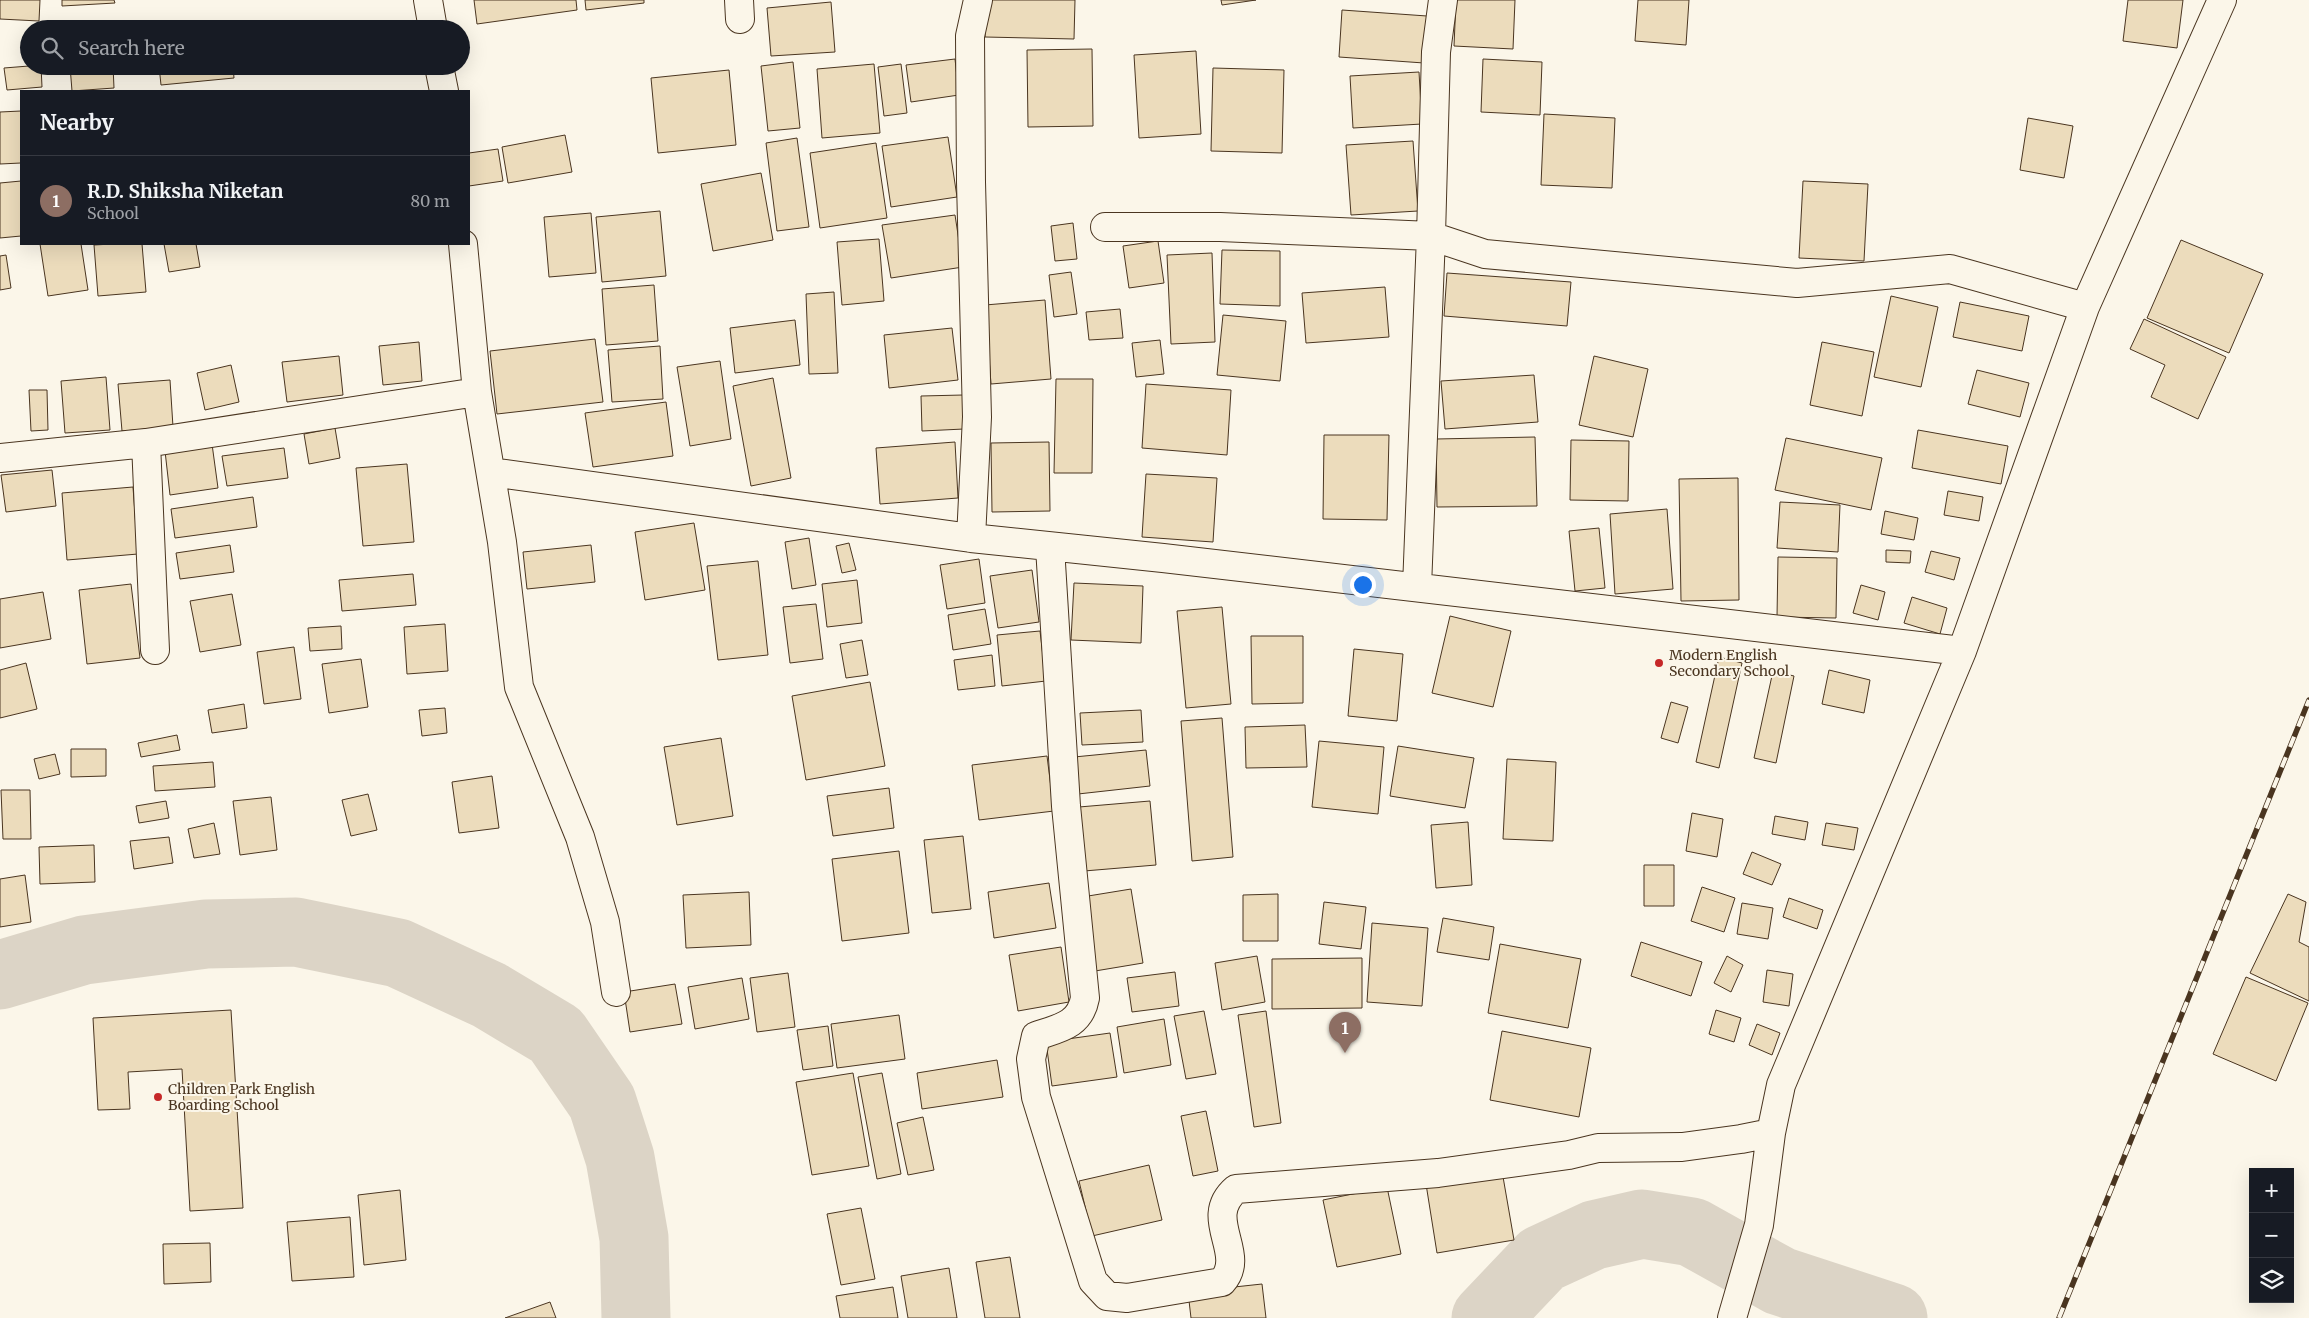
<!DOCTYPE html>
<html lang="en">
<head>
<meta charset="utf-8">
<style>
  :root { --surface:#171b24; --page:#20242c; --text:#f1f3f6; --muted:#9ea1a6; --line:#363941; --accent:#7c3aed }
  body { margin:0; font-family:Merriweather,serif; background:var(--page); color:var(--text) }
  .controls { position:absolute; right:15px; bottom:15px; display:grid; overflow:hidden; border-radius:0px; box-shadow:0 5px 20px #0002 }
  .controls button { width:45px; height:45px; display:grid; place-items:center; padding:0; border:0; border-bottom:1px solid var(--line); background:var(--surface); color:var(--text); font:25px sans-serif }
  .you { position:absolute; left:1362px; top:584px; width:18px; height:18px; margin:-12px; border:4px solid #fff; border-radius:50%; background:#1a73e8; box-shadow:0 0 0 8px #1a73e833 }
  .badge { display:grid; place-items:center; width:32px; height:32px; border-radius:50%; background:var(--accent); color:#fff; font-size:16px; font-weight:700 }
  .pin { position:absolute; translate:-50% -41px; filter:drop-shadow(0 1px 2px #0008) }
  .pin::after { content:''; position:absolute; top:26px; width:18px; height:15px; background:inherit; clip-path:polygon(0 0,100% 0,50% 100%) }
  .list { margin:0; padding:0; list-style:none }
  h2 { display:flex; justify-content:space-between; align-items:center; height:65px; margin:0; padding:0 20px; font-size:21px }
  h2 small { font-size:16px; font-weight:400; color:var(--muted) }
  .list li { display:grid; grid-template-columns:32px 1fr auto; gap:15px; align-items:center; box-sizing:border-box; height:90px; padding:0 20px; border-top:1px solid var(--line) }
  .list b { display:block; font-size:19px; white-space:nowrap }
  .list p { margin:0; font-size:16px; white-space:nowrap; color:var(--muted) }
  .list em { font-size:16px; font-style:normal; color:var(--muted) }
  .icon { flex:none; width:28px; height:28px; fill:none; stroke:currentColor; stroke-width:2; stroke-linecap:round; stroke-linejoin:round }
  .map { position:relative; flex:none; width:2309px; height:1318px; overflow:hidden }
  .search { position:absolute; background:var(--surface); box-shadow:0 5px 20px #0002; left:20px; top:20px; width:450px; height:55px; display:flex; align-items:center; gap:12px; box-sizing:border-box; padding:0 18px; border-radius:28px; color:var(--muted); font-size:19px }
  .panel { position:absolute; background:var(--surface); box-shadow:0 5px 20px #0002; left:20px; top:90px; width:450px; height:155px; border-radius:0px }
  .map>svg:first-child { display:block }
</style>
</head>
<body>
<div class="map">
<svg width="2309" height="1318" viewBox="0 0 2309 1318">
  <rect width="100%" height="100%" fill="#fbf6e9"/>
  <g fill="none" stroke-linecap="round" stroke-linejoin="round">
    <!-- river -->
    <path stroke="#dcd4c6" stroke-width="69" d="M0 975 84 950 206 934 296 932 398 953 489 995 556 1035 602 1102 620 1158 634 1238 636 1318
      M1486 1318 1542 1259 1594 1235 1642 1224 1692 1232 1780 1281 1893 1318"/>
  </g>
  <!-- building -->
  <path fill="#ecdcbc" stroke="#4a3520" d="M0 0H40L39 21 0 19Z
    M62 0H114L115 3 62 6Z
    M474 0H576L577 10 477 24Z
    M585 0H644V3L586 10Z
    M986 0H1075L1074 39 985 37Z
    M1221 0H1256L1222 5Z
    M1456 0H1515L1513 49 1454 46Z
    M1638 0H1689L1686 45 1635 41Z
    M2128 0H2183L2177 48 2123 41Z
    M831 2 835 52 771 56 767 8Z
    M1342 10 1427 16 1424 63 1339 57Z
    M229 24V29H181Z
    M1092 49 1093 126 1028 127 1027 50Z
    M1196 51 1201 134 1139 138 1134 55Z
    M955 59 959 95 911 102 906 65Z
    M1483 59 1542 62 1540 115 1481 112Z
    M793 62 800 128 768 131 761 66Z
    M874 64 880 133 822 138 817 69Z
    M901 64 907 113 884 116 878 67Z
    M29 66H41L42 87 7 90 4 68Z
    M70 66H113L114 88 72 91Z
    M159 66H233L234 78 161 85Z
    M1213 68 1284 70 1282 153 1211 151Z
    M729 70 736 145 658 153 651 78Z
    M1419 72 1422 124 1353 128 1350 76Z
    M21 111V163L0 164V112Z
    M1544 114 1615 118 1612 188 1541 185Z
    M2028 118 2073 126 2064 178 2020 170Z
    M565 135 572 172 508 183 502 147Z
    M948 137 957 197 891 207 882 146Z
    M797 138 809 227 777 231 766 143Z
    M1413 141 1418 211 1351 215 1346 145Z
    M876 143 887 218 820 228 810 153Z
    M498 149 503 181 469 186V153Z
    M761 173 773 240 713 251 701 184Z
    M21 181V236L0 238V183Z
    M1803 181 1868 184 1864 261 1799 258Z
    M660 211 666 276 602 282 596 217Z
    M591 213 596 273 549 277 544 217Z
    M955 215 963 267 891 278 882 225Z
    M1073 223 1077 259 1055 261 1051 226Z
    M879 239 884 301 842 305 837 242Z
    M2181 240 2263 274 2229 353 2147 318Z
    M1158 241 1164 283 1129 288 1123 246Z
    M40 244H81L88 290 48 296Z
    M112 244H142L146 292 98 296 94 245Z
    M164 244H196L200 267 169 272Z
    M1222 250 1280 251V306L1220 304Z
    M1212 253 1215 342 1171 344 1167 255Z
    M6 255 11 288 0 290V256Z
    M1071 272 1077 314 1054 317 1049 275Z
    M1447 273 1571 282 1567 326 1444 316Z
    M654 285 658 341 606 345 602 289Z
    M1385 287 1389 337 1306 343 1302 293Z
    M834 292 838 373 809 374 806 294Z
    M1891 296 1938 307 1921 387 1874 377Z
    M1045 300 1051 379 991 384 985 305Z
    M1960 302 2029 316 2022 351 1953 337Z
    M1120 309 1123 338 1089 340 1086 312Z
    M1223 315 1286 321 1280 381 1217 375Z
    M2144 319 2226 357 2198 419 2151 397 2165 365 2130 349Z
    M795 320 800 365 735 373 730 328Z
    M952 328 958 380 889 388 884 335Z
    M595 339 603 402 497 414 490 351Z
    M1160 340 1164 374 1136 377 1132 343Z
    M419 342 422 381 383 385 379 346Z
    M1822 342 1874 352 1862 416 1810 405Z
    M660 346 663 399 612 402 608 350Z
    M339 356 343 395 287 402 282 362Z
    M1594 356 1648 369 1633 437 1579 425Z
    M720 361 731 439 690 446 677 367Z
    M231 365 239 402 205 410 197 373Z
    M1977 370 2029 383 2020 417 1968 404Z
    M1534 375 1538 422 1445 429 1441 381Z
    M106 377 110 430 65 433 61 381Z
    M773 378 791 478 751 486 733 386Z
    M1056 379H1093L1092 473H1054Z
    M170 380 173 427 122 431 118 384Z
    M1146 384 1231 390 1227 455 1142 448Z
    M29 390H47L48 430 31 431Z
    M963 395 964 429 922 431 921 396Z
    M666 402 673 456 593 467 585 413Z
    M335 428 340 458 309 464 304 434Z
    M1918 430 2008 446 2001 484 1912 468Z
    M1324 435H1389L1387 520 1323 519Z
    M1535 437 1537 506 1437 507 1436 439Z
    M1786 438 1882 458 1871 510 1775 490Z
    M1571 440 1629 441 1628 501 1570 500Z
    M955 442 958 498 880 504 876 448Z
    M1049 442 1050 511 992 512 991 443Z
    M212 444 218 488 170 495 165 451Z
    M284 448 288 478 227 486 222 456Z
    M407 464 414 542 363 546 356 468Z
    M52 470 56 506 6 512 1 475Z
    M1146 474 1217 478 1213 542 1142 537Z
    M1738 478 1739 600 1681 601 1679 479Z
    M133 487 138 554 67 560 62 493Z
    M1948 491 1983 497 1979 521 1944 515Z
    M253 497 257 527 175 538 171 509Z
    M1780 502 1840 505 1838 552 1777 548Z
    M1667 509 1673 589 1615 594 1610 514Z
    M1885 511 1918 518 1914 540 1881 534Z
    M694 523 705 590 645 600 635 532Z
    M1599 528 1605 588 1575 591 1569 531Z
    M809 538 816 585 792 589 785 542Z
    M849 543 856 570 842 573 836 546Z
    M230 545 234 572 180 579 176 553Z
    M591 545 595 582 527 589 523 552Z
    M1886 550 1911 551 1910 563 1886 562Z
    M1931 551 1960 558 1954 580 1925 572Z
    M1778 557 1837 558 1836 618 1777 617Z
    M979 559 985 603 947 609 940 565Z
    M758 561 768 655 718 660 707 566Z
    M1032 570 1039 622 998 628 990 576Z
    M413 574 416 605 342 611 339 580Z
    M857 580 862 623 827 627 822 584Z
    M1074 583 1143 586 1141 643 1071 640Z
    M131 584 140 658 87 664 79 590Z
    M1861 585 1885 592 1878 620 1853 613Z
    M43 592 51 639 0 648V599Z
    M232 594 241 645 200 652 190 601Z
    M1912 597 1947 608 1940 634 1904 623Z
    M816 604 823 659 790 663 783 607Z
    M1222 607 1231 704 1186 708 1177 611Z
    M985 609 991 644 953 650 948 615Z
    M1450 616 1511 631 1493 707 1432 693Z
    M445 624 448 671 407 674 404 627Z
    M341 626 342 649 310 651 308 628Z
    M1040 631 1046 681 1002 686 997 635Z
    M1251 636H1303V703L1252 704Z
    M862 640 868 675 846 678 840 644Z
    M294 647 301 699 264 704 257 652Z
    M1354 649 1403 654 1397 721 1348 716Z
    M992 655 995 686 958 690 954 660Z
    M1719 657 1742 663 1719 768 1696 762Z
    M361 659 368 707 329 713 322 664Z
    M26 663 37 709 0 718V670Z
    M1829 670 1870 680 1864 713 1822 704Z
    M1773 671 1794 676 1776 763 1754 758Z
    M870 682 885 766 806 780 792 696Z
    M1671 702 1688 707 1678 743 1661 738Z
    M244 704 247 728 212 733 208 710Z
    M445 708 447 733 422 736 419 710Z
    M1141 710 1143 742 1082 745 1080 713Z
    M1222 718 1233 857 1192 861 1181 721Z
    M1305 725 1307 767 1246 768 1245 727Z
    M177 735 180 750 141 757 138 743Z
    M721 738 733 816 677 825 664 747Z
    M1319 741 1384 747 1378 814 1312 807Z
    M1398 746 1474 758 1465 808 1390 796Z
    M71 749H106V776L71 777Z
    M1146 750 1150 786 1078 794 1074 757Z
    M55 754 60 774 39 779 34 759Z
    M1047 756 1054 811 979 820 972 765Z
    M1507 759 1556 762 1553 841 1503 839Z
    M213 762 215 787 155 791 153 766Z
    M492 776 499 828 459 833 452 782Z
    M889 788 894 828 833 836 827 796Z
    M1 790H30L31 839H3Z
    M368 794 377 830 351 836 342 800Z
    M271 797 277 850 240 855 233 801Z
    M166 801 169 818 139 823 136 806Z
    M1150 801 1156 865 1084 871 1079 807Z
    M1692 813 1723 819 1717 857 1686 851Z
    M1775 816 1808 822 1805 840 1772 834Z
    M1468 822 1472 885 1436 888 1431 825Z
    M214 823 220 854 194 858 188 829Z
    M1826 823 1858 828 1854 850 1822 845Z
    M963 836 971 909 932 913 924 840Z
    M169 837 173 863 134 869 130 841Z
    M94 845 95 882 40 884 39 847Z
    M899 851 909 933 842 941 832 859Z
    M1752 852 1781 864 1772 885 1743 874Z
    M1644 865H1674V906H1644Z
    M25 875 31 922 0 927V879Z
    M1049 883 1056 928 994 938 988 892Z
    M1702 887 1735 898 1724 932 1691 921Z
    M1131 889 1143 963 1095 971 1082 897Z
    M749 892 751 945 686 948 683 895Z
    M1278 894V941H1243V895Z
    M2288 894 2306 902 2299 942 2309 947V1001L2250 973Z
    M1789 898 1823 910 1817 929 1783 917Z
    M1324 902 1366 907 1361 949 1319 944Z
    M1742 903 1773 908 1768 939 1737 934Z
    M1443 918 1494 927 1489 960 1437 952Z
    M1372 923 1428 928 1422 1006 1367 1002Z
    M1641 942 1702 962 1691 996 1631 976Z
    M1500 944 1581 959 1568 1028 1488 1013Z
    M1061 947 1069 1002 1018 1011 1009 955Z
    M1257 956 1265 1002 1222 1010 1215 963Z
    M1727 956 1743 965 1731 992 1714 983Z
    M1362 958V1008L1272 1009V959Z
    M1767 970 1793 974 1789 1006 1763 1002Z
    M1175 972 1179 1006 1132 1012 1127 978Z
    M788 973 795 1027 757 1032 750 978Z
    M2246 977 2308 1003 2276 1081 2213 1054Z
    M742 978 749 1019 695 1029 688 987Z
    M675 984 682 1024 630 1032 624 992Z
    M231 1010 243 1208 190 1211 182 1069 128 1072 130 1109 98 1110 93 1018Z
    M1716 1010 1741 1018 1734 1042 1709 1034Z
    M1204 1011 1216 1074 1186 1079 1174 1016Z
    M1266 1011 1281 1123 1254 1127 1238 1015Z
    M899 1015 905 1059 837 1068 831 1024Z
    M1164 1019 1171 1065 1124 1073 1117 1027Z
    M1757 1024 1780 1033 1772 1055 1749 1045Z
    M828 1026 833 1066 803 1070 797 1030Z
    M1502 1031 1591 1048 1579 1117 1490 1100Z
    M1110 1033 1117 1077 1052 1086 1046 1042Z
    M997 1060 1003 1097 922 1109 917 1073Z
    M853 1073 869 1166 812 1175 796 1082Z
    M882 1073 901 1174 877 1179 858 1077Z
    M1206 1111 1218 1171 1193 1176 1181 1116Z
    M923 1117 934 1170 908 1175 897 1123Z
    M1149 1165 1162 1220 1092 1236 1079 1181Z
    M1502 1171 1514 1240 1437 1253 1426 1184Z
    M1387 1187 1401 1254 1337 1267 1323 1200Z
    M400 1190 406 1260 364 1265 358 1195Z
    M861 1208 875 1279 841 1285 827 1214Z
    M350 1217 354 1277 292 1281 287 1222Z
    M210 1243 211 1282 164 1284 163 1244Z
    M1010 1257 1020 1318H985L976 1262Z
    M949 1268 957 1318H908L901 1276Z
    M1262 1284 1266 1318H1191L1188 1292Z
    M893 1287 898 1318H840L836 1296Z
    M550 1302 556 1318H505Z"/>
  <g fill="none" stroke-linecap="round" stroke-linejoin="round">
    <defs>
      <path id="minor" d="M428 0 433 29
        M739 0 740 19
        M439 66 444 91
        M1105 227H1220L1431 236 1485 254 1797 283 1950 269 2085 307
        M463 244 477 392 502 542 519 687 580 837 605 922 616 992
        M146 443 155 650
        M0 458 146 443 477 392
        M491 472 971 538 1163 558 1962 651
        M971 538 977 417 971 182 970 36 978 0
        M1050 547 1066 806 1085 998C1080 1025 1060 1028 1036 1036L1031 1059 1036 1097 1093 1281 1107 1296 1127 1298 1222 1282C1248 1253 1201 1219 1236 1189L1438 1173 1569 1155 1598 1148 1682 1147 1741 1139 1771 1133
        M1417 587 1431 236 1436 52 1443 0
        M1732 1318 1759 1225 1771 1133 1781 1085 1962 651 2085 307 2222 0"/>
    </defs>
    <!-- minor casing -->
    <use href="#minor" stroke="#4a3520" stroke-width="30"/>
    <!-- minor -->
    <use href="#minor" stroke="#fbf6e9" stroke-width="28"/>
    <defs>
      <path id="rail" d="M2059 1318 2309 700"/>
    </defs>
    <!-- rail casing -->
    <use href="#rail" stroke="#4a3520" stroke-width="5.5"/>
    <!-- rail -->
    <use href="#rail" stroke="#fbf6e9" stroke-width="4" stroke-dasharray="11" stroke-linecap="butt"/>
  </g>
  <!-- markers -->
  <g fill="#c62828" stroke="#fbf6e9" stroke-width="2">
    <circle cx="1659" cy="663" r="5"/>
    <circle cx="158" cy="1097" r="5"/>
  </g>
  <g text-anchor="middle" stroke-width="4" stroke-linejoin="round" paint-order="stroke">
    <!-- poi labels -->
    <g font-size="14" fill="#4a3520" stroke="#fbf6e9" text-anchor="start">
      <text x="1669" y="660">Modern English<tspan x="1669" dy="16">Secondary School</tspan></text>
      <text x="168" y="1094">Children Park English<tspan x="168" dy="16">Boarding School</tspan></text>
    </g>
  </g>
</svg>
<div class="controls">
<button>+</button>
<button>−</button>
<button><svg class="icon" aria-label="layers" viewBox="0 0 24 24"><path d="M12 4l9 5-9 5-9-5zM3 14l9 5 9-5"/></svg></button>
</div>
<div class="you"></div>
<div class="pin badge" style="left:1345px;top:1053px;background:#8d6e63">1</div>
<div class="search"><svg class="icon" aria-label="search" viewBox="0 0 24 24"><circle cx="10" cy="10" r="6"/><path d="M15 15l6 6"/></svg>Search here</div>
<section class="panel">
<h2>Nearby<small></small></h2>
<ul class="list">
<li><span class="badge" style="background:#8d6e63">1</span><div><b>R.D. Shiksha Niketan</b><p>School</p></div><em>80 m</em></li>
</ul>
</section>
</div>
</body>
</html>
